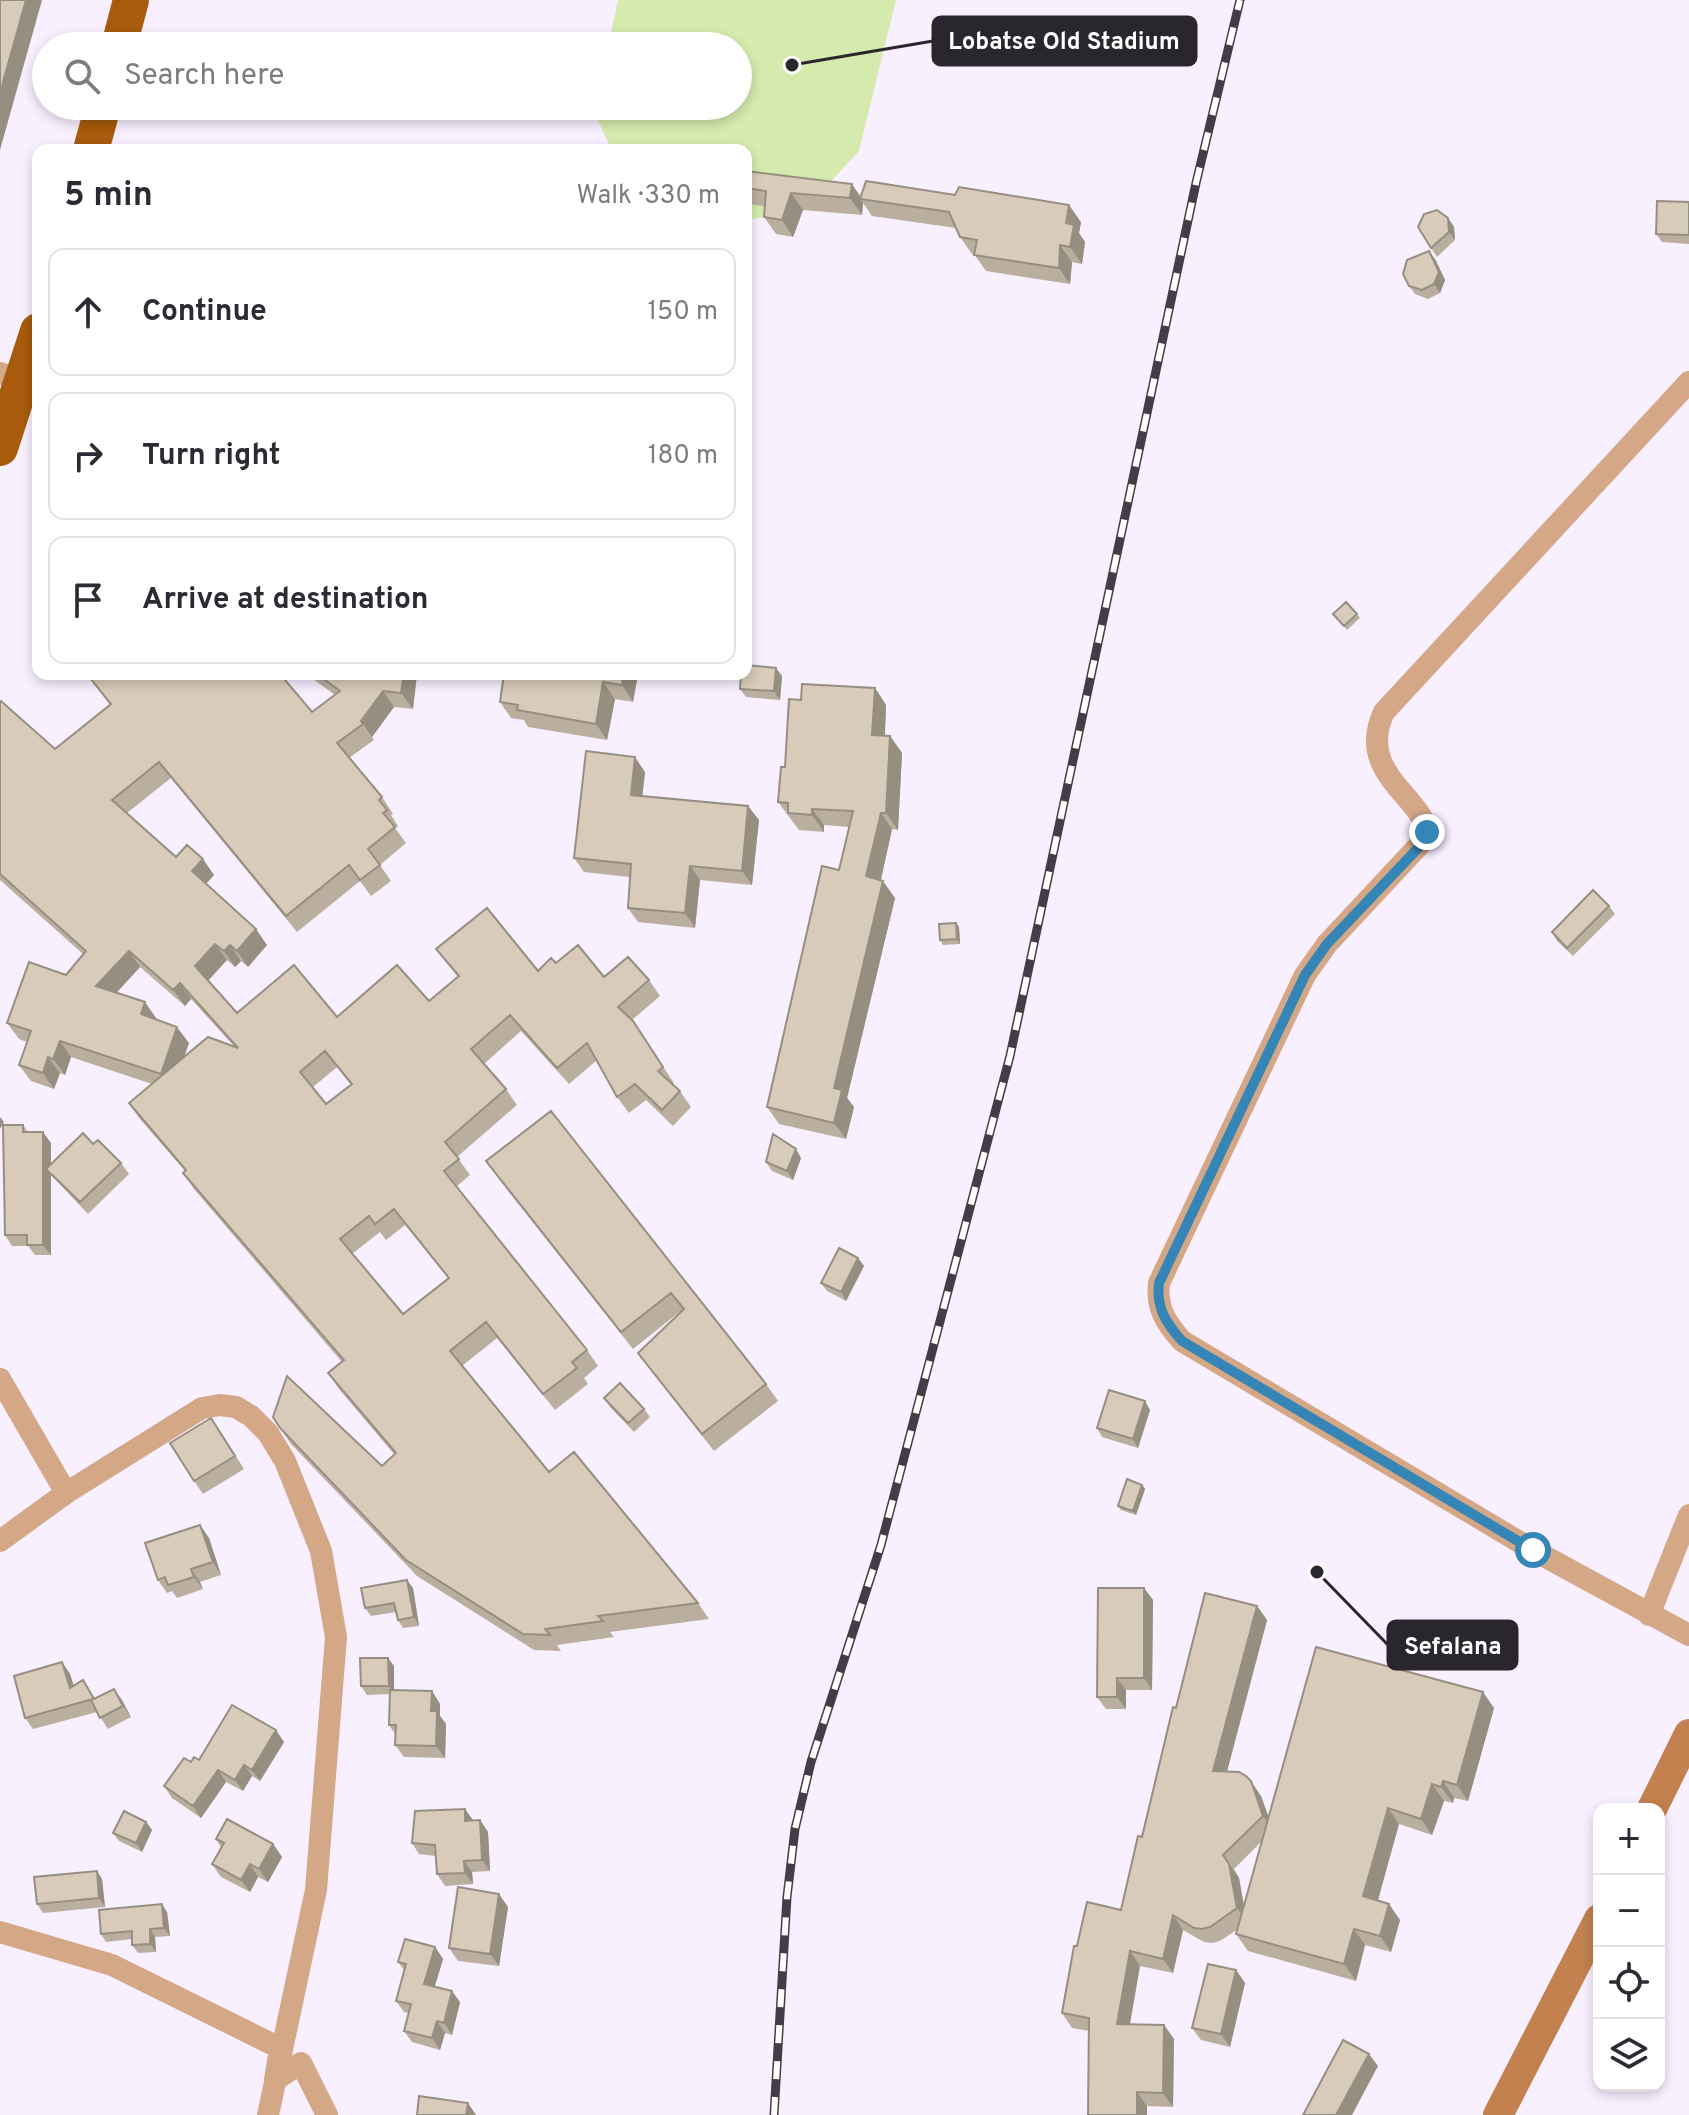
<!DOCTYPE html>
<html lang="en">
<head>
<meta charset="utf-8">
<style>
  :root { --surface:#fff; --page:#f2f2f3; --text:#2b2b33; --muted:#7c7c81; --line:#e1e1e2 }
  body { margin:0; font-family:Overpass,sans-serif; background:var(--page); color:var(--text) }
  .controls { position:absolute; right:24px; bottom:24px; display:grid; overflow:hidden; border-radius:16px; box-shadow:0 4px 12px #0003 }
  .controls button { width:72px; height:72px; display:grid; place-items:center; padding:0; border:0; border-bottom:2px solid var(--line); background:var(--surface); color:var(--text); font:40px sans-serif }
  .stop { position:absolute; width:24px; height:24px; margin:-18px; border:6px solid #3585b7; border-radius:50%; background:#fff }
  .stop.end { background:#3585b7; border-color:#fff; box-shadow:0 2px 8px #0008 }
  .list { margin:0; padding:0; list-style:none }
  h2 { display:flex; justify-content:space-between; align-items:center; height:104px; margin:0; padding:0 32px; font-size:34px }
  h2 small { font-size:26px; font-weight:400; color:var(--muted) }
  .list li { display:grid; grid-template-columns:52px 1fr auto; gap:24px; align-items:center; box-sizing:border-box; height:128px; margin:0 16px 16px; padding:0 16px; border:2px solid var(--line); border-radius:16px }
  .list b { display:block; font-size:30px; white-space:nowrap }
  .list em { font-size:26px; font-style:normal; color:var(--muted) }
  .icon { flex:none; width:44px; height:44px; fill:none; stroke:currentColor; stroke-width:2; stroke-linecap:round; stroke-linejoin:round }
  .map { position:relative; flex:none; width:1689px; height:2115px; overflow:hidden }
  .search { position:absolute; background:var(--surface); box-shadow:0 4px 12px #0003; left:32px; top:32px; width:720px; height:88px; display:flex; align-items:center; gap:20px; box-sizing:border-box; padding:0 28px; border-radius:44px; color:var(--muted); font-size:30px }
  .panel { position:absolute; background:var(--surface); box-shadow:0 4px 12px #0003; left:32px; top:144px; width:720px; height:536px; border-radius:16px }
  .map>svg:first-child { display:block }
</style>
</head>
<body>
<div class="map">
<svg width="1689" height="2115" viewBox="0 0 1689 2115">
  <rect width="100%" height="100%" fill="#f8efff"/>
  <!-- park -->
  <path fill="#d5ebad" d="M618 0H896L859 151 804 210 746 220V150H612L593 110 594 106H738V46H608Z"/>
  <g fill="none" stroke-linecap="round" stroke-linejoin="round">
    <!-- minor -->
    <path stroke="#d4a786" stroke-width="22" d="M0 373 23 381
      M1689 382 1384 712C1353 778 1435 801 1425 839L1327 944 1305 975 1159 1283C1156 1308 1166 1323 1182 1341L1533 1550 1689 1635
      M0 1379 66 1493
      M0 1541 66 1493 202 1408 220 1405 236 1407 251 1416 268 1433 285 1461 321 1551 336 1637 316 1890 268 2115
      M1649 1615 1689 1515
      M0 1932 112 1965 280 2048 275 2080 301 2063 327 2115"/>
    <!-- secondary -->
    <path stroke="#c2814e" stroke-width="30" d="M1652 1809 1689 1734
      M1498 2115 1599 1919"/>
    <!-- trunk -->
    <path stroke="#a85b0c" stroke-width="36" d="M119 46 131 0
      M91 150 103 106
      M0 448 38 331"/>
    <defs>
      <path id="rail" d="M774 2115 787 1897 795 1829 811 1762 881 1545 1010 1056 1196 183 1240 0"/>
    </defs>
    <!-- rail casing -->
    <use href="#rail" stroke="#423e46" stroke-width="9"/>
    <!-- rail -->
    <use href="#rail" stroke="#fff" stroke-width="6" stroke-dasharray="18" stroke-linecap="butt"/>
  </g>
  <!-- wall -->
  <path fill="#baaf9f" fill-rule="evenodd" d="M746 171 861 197 1081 222 1079 233 1085 242 1082 264 1072 262 1070 284 986 271 974 254H972L960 237 956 228 872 216 863 203 862 215 803 210 793 237 776 234 764 217 765 206 746 204Z
    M1689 202V244L1662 242 1656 234Z
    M1448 218 1454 227 1455 240 1437 257 1431 248Z
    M1435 259 1445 280 1440 293 1428 299 1415 294 1409 286Z
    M1333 614H1357L1360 618 1347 630Z
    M86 674 312 712 335 695 306 674H417L413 709 394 707 372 737 374 740 349 758 382 797 393 814 391 815 398 826 395 828 406 843 380 865 391 881 371 896 360 881 297 932 171 778 127 813 176 857 214 875 206 884 267 945 248 967 241 961 235 967 227 960 208 980 237 1013 337 1017 429 1001 458 977 436 949 538 971 556 963 604 977 649 980 660 996 632 1020 674 1083 672 1084 680 1091 691 1107 673 1126 646 1100 629 1113 617 1097 597 1060 569 1084 521 1031 484 1064 506 1089 517 1105 457 1157 470 1175 457 1186 587 1350 598 1366 584 1378 588 1384 555 1410 497 1338 462 1366 549 1472 698 1603 709 1619 610 1632 614 1637 557 1645 561 1651 534 1650 417 1576 291 1444 280 1428 382 1466 394 1454 339 1389 328 1373 342 1362 194 1189 183 1173 185 1171 140 1119 129 1103 152 1084 71 1057 65 1075 60 1073 54 1089 31 1081 19 1065 27 1042 19 1039 7 1023 66 975 83 954 0 880V702L55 749 110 705ZM140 967 185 1006 191 999 234 1046 184 1058 189 1043 156 1018 116 993ZM337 1067 351 1085 326 1104 313 1087ZM405 1225 448 1278 403 1314 352 1254 380 1232 386 1240Z
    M638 674 633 702 615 699 607 740 528 727 524 720 511 718 500 702Z
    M782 676 780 700 746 697 740 689Z
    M875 688 886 705 885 736H890L902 753 898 830 892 829 881 880 895 898 847 1098 854 1107 846 1139 779 1124 767 1107 839 870 849 827 824 825V832L799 830 778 802 785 767Z
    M645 772 642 796 748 806 759 820 752 885 700 880 695 928 638 922 628 908 630 877 584 872 574 858Z
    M1609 906 1615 914 1573 956 1557 941 1552 932Z
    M956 923 959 927 960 944 943 945 940 940Z
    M551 1111 766 1384 778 1401 714 1451 638 1353 682 1310 633 1349 498 1178 486 1161Z
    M23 1125 28 1132 51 1143V1164L93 1144 121 1163 129 1174 88 1214 51 1175V1255H35L28 1246H12L5 1235Z
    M801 1158 793 1180 772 1171 766 1162Z
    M858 1258 864 1266 846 1301 827 1291 821 1283Z
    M604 1398 644 1409 650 1417 634 1432 610 1407Z
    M1150 1410 1138 1448 1102 1437 1097 1428Z
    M220 1431 244 1469 203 1494 194 1481Z
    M1142 1485 1145 1489 1136 1515 1121 1510 1118 1506Z
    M200 1525 209 1538 221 1575 200 1582 203 1589 177 1598 172 1591 167 1593 158 1580Z
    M413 1588 419 1626 403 1628 398 1620 396 1612 371 1616 365 1608Z
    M1144 1588 1153 1600 1152 1690H1126V1709H1106L1097 1697Z
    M1257 1606 1267 1620 1227 1772 1261 1796 1269 1818 1494 1708 1468 1801 1454 1798 1453 1803 1444 1801 1432 1835 1399 1824 1378 1901 1400 1920 1391 1952 1365 1945 1356 1981 1248 1951 1236 1934 1238 1929 1220 1941 1212 1943 1204 1942 1183 1930 1173 1973 1140 1966 1130 2025H1164L1174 2039 1173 2107 1147 2106 1089 2031 1072 2028 1062 2013 1077 1946 1121 1910 1176 1708ZM1262 1841 1244 1907 1239 1878 1234 1869Z
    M394 1666V1690L432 1691 440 1704V1716L446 1724 445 1758 404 1757 395 1745V1734L389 1725 390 1694 367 1695 361 1686Z
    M70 1674 74 1686 95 1698 114 1689 131 1717 108 1729 97 1712 33 1729 25 1718Z
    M284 1742 260 1781 252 1776 243 1791 226 1782 201 1818 172 1798 164 1786 191 1762Z
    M473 1820H480L488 1832 490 1871 472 1872 473 1884 445 1886 437 1874 436 1856 419 1854 412 1843Z
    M146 1822 152 1830 142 1852 119 1841 113 1833Z
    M216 1839 273 1844 282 1857 268 1882 258 1877 250 1892 221 1877 212 1864 221 1847Z
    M97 1871 102 1879 105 1907 43 1913 37 1904Z
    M508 1907 499 1966 458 1961 449 1948Z
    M167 1912 170 1936 155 1937 156 1952 138 1953 132 1945V1939L106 1942 101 1934Z
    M435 1947 443 1959 435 1986 460 2002 452 2035 445 2033 440 2050 412 2042 404 2031 409 2013 404 2012 396 2001 404 1970 398 1962Z
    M1236 1970 1245 1983 1230 2047 1201 2040 1192 2028Z"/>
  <!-- shaded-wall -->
  <path fill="#978e82" d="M26 0H42L0 150V93Z
    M852 184 862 199H860L863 203 862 215 850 198Z
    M791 193 803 210 793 237 782 220Z
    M1069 205 1081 222 1079 233 1085 242 1082 264 1070 247 1066 223Z
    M1448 218 1454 227 1455 240 1449 232Z
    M1060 245 1072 262 1070 284 1059 268Z
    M1429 251 1435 259 1445 280 1440 293 1434 284Z
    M776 668 782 676 780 700 774 691Z
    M404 674H417L413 709 401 693Z
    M623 674H638L633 702 622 685Z
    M603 682 615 699 607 740 596 724Z
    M875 688 886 705 884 752 872 735Z
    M383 691 394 707 372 737 361 721Z
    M890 736 902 753 898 830 886 813Z
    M635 757 645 772 641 809 631 795Z
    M748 806 759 820 752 885 742 871Z
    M812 809 824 825V832L812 815Z
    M881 813 892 829 878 892 866 876Z
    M203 859 214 875 203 887 192 871Z
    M690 866 700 880 695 928 685 913Z
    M883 881 895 898 847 1098 854 1107 846 1139 834 1123V1088Z
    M956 923 959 927 960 944 957 939Z
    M256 929 267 945 248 967 237 951Z
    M215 944 227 960 207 982 195 966Z
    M230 945 241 961 235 967 224 951Z
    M129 951 140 967 108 1002 96 986Z
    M180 983 191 999 185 1006 173 990Z
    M145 1002 156 1018 152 1030 141 1014Z
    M177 1027 189 1043 172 1090 161 1074Z
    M60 1041 71 1057 65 1075 53 1059Z
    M48 1057 60 1073 54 1089 43 1073Z
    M0 1117 4 1122 0 1129Z
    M43 1132 51 1143V1173L46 1169 51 1175V1255L43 1245Z
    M796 1149 801 1158 793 1180 787 1171Z
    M858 1258 864 1266 846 1301 841 1292Z
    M1145 1401 1150 1410 1138 1448 1133 1439Z
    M1142 1485 1145 1489 1136 1515 1133 1511Z
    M200 1525 209 1538 221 1575 213 1562Z
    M191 1569 200 1582 203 1589 194 1577Z
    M407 1580 413 1588 419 1626 414 1617Z
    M1144 1588 1153 1600 1152 1690 1144 1678Z
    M1257 1606 1267 1620 1223 1786 1213 1771Z
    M388 1658 394 1666V1694L389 1686Z
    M62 1662 70 1674 78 1700 70 1688Z
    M1117 1678 1126 1690V1709L1117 1697Z
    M114 1689 122 1700 131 1717 123 1706Z
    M432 1691 440 1704V1716L446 1724 445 1758 436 1746 431 1711Z
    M1483 1692 1494 1708 1468 1801 1457 1785Z
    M276 1730 284 1742 260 1781 252 1770Z
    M244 1765 252 1776 243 1791 235 1780Z
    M218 1770 226 1782 201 1818 193 1806Z
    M1251 1781 1261 1796 1273 1830 1263 1816Z
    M1443 1781 1454 1798 1453 1803 1441 1787Z
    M1432 1784 1444 1801 1432 1835 1421 1819Z
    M1388 1808 1399 1824 1374 1913 1363 1896Z
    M465 1809 473 1820 465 1821Z
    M480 1820 488 1832 490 1871 482 1860Z
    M146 1822 152 1830 142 1852 136 1843Z
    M273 1844 282 1857 268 1882 259 1869Z
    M1223 1855 1239 1878 1247 1923 1237 1908Z
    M464 1861 472 1872 473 1884 465 1873Z
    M250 1864 258 1877 250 1892 241 1880Z
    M97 1871 102 1879 105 1907 99 1898Z
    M499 1894 508 1907 499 1966 490 1954Z
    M162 1904 167 1912 170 1936 164 1928Z
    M1389 1904 1400 1920 1391 1952 1380 1936Z
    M1173 1915 1183 1930 1173 1973 1163 1959Z
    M150 1929 155 1937 156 1952 150 1944Z
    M1354 1929 1365 1945 1356 1981 1344 1964Z
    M435 1947 443 1959 432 1995 424 1984Z
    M1130 1951 1140 1966 1127 2039 1117 2024Z
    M1236 1970 1245 1983 1230 2047 1221 2034Z
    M452 1991 460 2002 452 2035 444 2023Z
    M437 2021 445 2033 440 2050 432 2038Z
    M1164 2025 1174 2039 1173 2107 1163 2093Z
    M1369 2054 1378 2066 1352 2115H1336Z
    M1137 2092 1147 2106V2115H1137Z
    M468 2103 476 2115H466Z"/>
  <!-- building -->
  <path fill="#d8cbb9" stroke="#978e82" stroke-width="2" fill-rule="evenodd" d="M0 0H26L0 93Z
    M746 171 852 184 850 198 791 193 782 220 764 217 766 191 746 188Z
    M866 181 955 195 959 187 1069 205 1066 223 1074 225 1070 247 1060 245 1059 268 974 255 977 240 960 237 949 212 860 199Z
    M1657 201 1689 202V235L1656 234Z
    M1437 210 1448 218 1449 232 1431 248 1418 227 1424 214Z
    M1429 251 1439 272 1434 284 1422 290 1409 286 1403 274 1407 260Z
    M1346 602 1357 614 1344 626 1333 614Z
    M746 665 776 668 774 691 740 689 741 674H746Z
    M87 674H280L312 712 340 691 317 674H404L401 693 383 691 361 721 363 724 337 743 382 797 379 800 387 810 383 813 395 827 368 849 380 865 360 880 349 865 286 916 159 762 112 800 176 857 187 845 203 859 192 871 256 929 237 951 230 945 224 951 215 944 195 966 237 1013 294 965 337 1017 397 965 429 1001 459 976 436 949 487 908 538 971 551 958 556 963 578 945 604 977 628 957 649 980 618 1007 633 1021 663 1067 658 1071 680 1091 662 1110 635 1084 617 1097 587 1043 557 1068 510 1015 471 1049 506 1089 445 1142 459 1159 444 1171 587 1350 572 1362 577 1368 543 1394 486 1322 450 1351 549 1472 574 1452 698 1603 598 1616 603 1621 545 1629 550 1635 523 1634 406 1560 280 1428 273 1417 287 1376 382 1466 396 1453 328 1373 344 1360 183 1173 186 1170 129 1103 208 1037 238 1048 180 983 173 990 129 951 96 986 145 1002 141 1014 177 1027 161 1074 60 1041 53 1059 48 1057 43 1073 19 1065 31 1031 7 1023 29 962 66 975 86 951 0 874V702L1 701 55 749 111 704ZM325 1051 352 1084 326 1104 300 1072ZM394 1209 449 1278 403 1314 340 1239 369 1216 375 1224Z
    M504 674H623L622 685 603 682 596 724 517 710 518 705 500 702Z
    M802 684 875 688 872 735 890 736 886 813H881L866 876 883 881 834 1088 842 1090 834 1123 767 1107 822 866 839 870 853 811 812 809V815L788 813V803L778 802 781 767H785L789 699 801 700Z
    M586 751 635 757 631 795 748 806 742 871 690 866 685 913 628 908 631 864 574 858Z
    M1593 890 1609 906 1567 948 1552 932Z
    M956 923 957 939 940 940 939 924Z
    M551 1111 766 1384 702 1434 638 1353 684 1309 671 1293 621 1332 486 1161Z
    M3 1125H23V1132H43V1245H27V1235H5Z
    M83 1133 93 1144 98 1140 121 1163 80 1202 46 1169Z
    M773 1134 796 1149 787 1171 766 1162Z
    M839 1248 858 1258 841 1292 821 1283Z
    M620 1383 644 1409 628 1423 604 1398Z
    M1109 1390 1145 1401 1133 1439 1097 1428Z
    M211 1418 235 1456 194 1481 170 1443Z
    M1127 1479 1142 1485 1133 1511 1118 1506Z
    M200 1525 213 1562 191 1569 194 1577 168 1585 165 1577 158 1580 145 1543Z
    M407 1580 414 1617 398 1620 394 1603 365 1608 361 1588Z
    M1098 1588H1144V1678H1117V1697H1097Z
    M1205 1593 1257 1606 1213 1771 1239 1772 1246 1776 1251 1781 1263 1816 1223 1855 1229 1864 1237 1908 1210 1927 1202 1929 1194 1928 1173 1915 1163 1959 1130 1951 1117 2024 1164 2025 1163 2093 1137 2092V2115H1088L1089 2018 1062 2013 1074 1946H1077L1087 1902 1121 1910 1138 1836 1142 1837 1173 1707 1176 1708Z
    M1316 1647 1483 1692 1457 1785 1443 1781 1441 1787 1432 1784 1421 1819 1388 1808 1363 1896 1389 1904 1380 1936 1354 1929 1344 1964 1236 1934Z
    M360 1658H388L389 1686H361Z
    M62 1662 70 1688 83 1680 94 1699 114 1689 123 1706 100 1718 91 1700 93 1699 25 1718 14 1676Z
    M390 1690 432 1691 431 1711H437L436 1746 395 1745 396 1725H389Z
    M232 1705 276 1730 252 1770 244 1765 235 1780 218 1770 193 1806 164 1786 184 1758 191 1762 194 1757 199 1760Z
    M465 1809V1821L480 1820 482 1860 464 1861 465 1873 437 1874 435 1845 412 1843 415 1811Z
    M124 1811 146 1822 136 1843 113 1833Z
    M227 1819 273 1844 259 1869 250 1864 241 1880 212 1864 224 1843 216 1839Z
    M97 1871 99 1898 37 1904 34 1877Z
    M458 1887 499 1894 490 1954 449 1948Z
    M162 1904 164 1928 150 1929V1944L132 1945V1931L101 1934 99 1910Z
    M405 1939 435 1947 424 1984 452 1991 444 2023 437 2021 432 2038 404 2031 411 2004 396 2001 406 1964 398 1962Z
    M1208 1964 1236 1970 1221 2034 1192 2028Z
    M1343 2040 1369 2054 1336 2115H1303Z
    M419 2096 468 2103 466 2115H417Z"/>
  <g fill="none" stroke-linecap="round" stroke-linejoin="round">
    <!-- route -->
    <path stroke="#3585b7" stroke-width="10" d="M1427 832 1421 845 1327 944 1305 975 1159 1283C1156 1308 1166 1323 1182 1341L1533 1550"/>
  </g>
  <!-- callouts -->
  <path fill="none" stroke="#2a262d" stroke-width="3" d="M792 65L933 41M1317 1572L1388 1645"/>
  <g fill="#2a262d" stroke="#fff" stroke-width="3">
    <circle cx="792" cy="65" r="8"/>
    <circle cx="1317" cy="1572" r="8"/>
  </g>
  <g fill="#2a262d" stroke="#2a262d" stroke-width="3">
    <rect x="933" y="17" width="263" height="48" rx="8"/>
    <rect x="1388" y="1621" width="129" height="48" rx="8"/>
  </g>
  <g font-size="24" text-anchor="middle" font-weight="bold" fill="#fff">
    <text x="1064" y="49">Lobatse Old Stadium</text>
    <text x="1453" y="1654">Sefalana</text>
  </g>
</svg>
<div class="controls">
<button>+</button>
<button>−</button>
<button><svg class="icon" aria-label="locate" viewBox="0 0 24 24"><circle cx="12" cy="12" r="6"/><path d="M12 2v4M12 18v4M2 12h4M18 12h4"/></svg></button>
<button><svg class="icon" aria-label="layers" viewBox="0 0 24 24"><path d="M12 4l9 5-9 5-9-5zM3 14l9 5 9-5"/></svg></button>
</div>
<div class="stop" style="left:1533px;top:1550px"></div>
<div class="stop end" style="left:1427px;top:832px"></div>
<div class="search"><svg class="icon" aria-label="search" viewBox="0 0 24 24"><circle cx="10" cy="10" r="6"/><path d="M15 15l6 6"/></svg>Search here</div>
<section class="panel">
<h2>5 min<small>Walk · 330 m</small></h2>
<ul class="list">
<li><svg class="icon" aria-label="ahead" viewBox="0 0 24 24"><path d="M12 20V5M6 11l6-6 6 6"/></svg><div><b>Continue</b></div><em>150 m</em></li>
<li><svg class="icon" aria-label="right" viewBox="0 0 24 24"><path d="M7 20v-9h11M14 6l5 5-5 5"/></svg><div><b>Turn right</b></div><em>180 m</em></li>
<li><svg class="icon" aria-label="arrive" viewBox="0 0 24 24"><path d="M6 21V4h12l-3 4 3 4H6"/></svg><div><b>Arrive at destination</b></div></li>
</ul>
</section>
</div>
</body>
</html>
